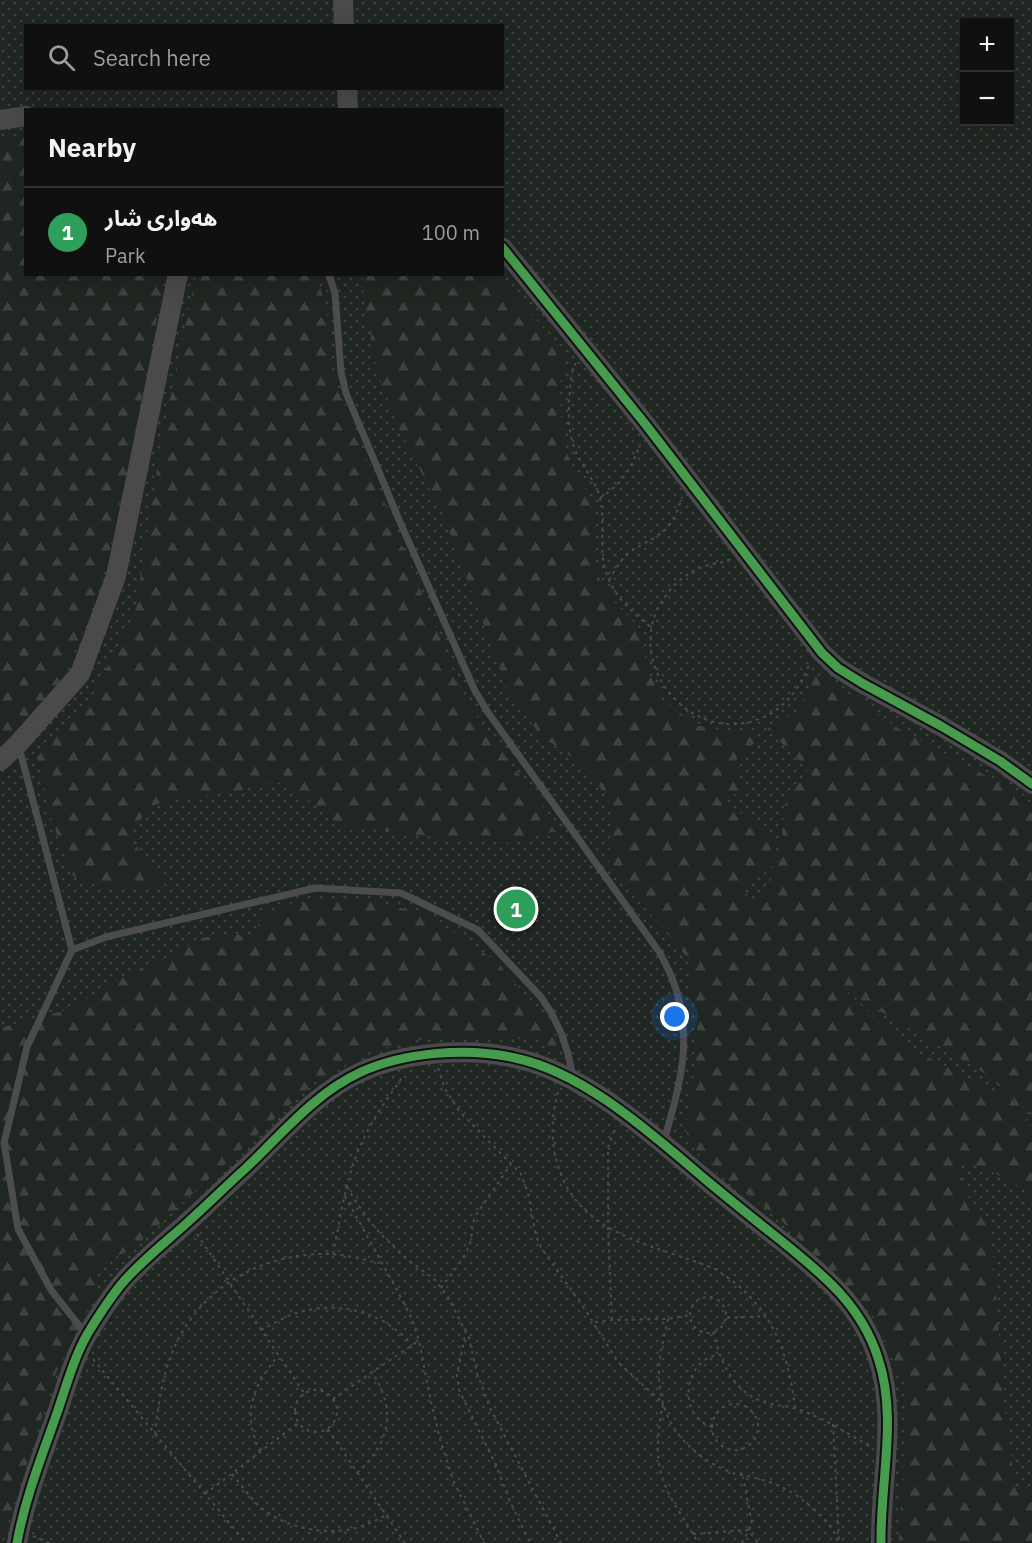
<!DOCTYPE html>
<html lang="en">
<head>
<meta charset="utf-8">
<style>
  :root { --surface:#101010; --page:#191919; --text:#f1f3f6; --muted:#9c9d9f; --line:#303030; --accent:#75767e }
  body { margin:0; font-family:"IBM Plex Sans","Noto Sans Arabic",sans-serif; background:var(--page); color:var(--text) }
  .controls { position:absolute; right:18px; top:18px; display:grid; overflow:hidden; border-radius:0px; box-shadow:0 6px 24px #0002 }
  .controls button { width:54px; height:54px; display:grid; place-items:center; padding:0; border:0; border-bottom:2px solid var(--line); background:var(--surface); color:var(--text); font:30px sans-serif }
  .you { position:absolute; left:675px; top:1017px; width:21px; height:21px; margin:-15px; border:4px solid #fff; border-radius:50%; background:#1a73e8; box-shadow:0 0 0 9px #1a73e833 }
  .badge { display:grid; place-items:center; width:39px; height:39px; border-radius:50%; background:var(--accent); color:#fff; font-size:20px; font-weight:700 }
  .pin { position:absolute; translate:-50% -50%; border:3px solid #fff; box-shadow:0 2px 6px #0006 }
  .list { margin:0; padding:0; list-style:none }
  h2 { display:flex; justify-content:space-between; align-items:center; height:78px; margin:0; padding:0 24px; font-size:26px }
  h2 small { font-size:20px; font-weight:400; color:var(--muted) }
  .list li { display:grid; grid-template-columns:39px 1fr auto; gap:18px; align-items:center; box-sizing:border-box; height:90px; padding:0 24px; border-top:2px solid var(--line) }
  .list b { display:block; font-size:22px; white-space:nowrap }
  .list p { margin:0; font-size:20px; white-space:nowrap; color:var(--muted) }
  .list em { font-size:20px; font-style:normal; color:var(--muted) }
  .icon { flex:none; width:33px; height:33px; fill:none; stroke:currentColor; stroke-width:2; stroke-linecap:round; stroke-linejoin:round }
  .map { position:relative; flex:none; width:1032px; height:1543px; overflow:hidden }
  .search { position:absolute; background:var(--surface); box-shadow:0 6px 24px #0002; left:24px; top:24px; width:480px; height:66px; display:flex; align-items:center; gap:15px; box-sizing:border-box; padding:0 21px; border-radius:0px; color:var(--muted); font-size:22px }
  .panel { position:absolute; background:var(--surface); box-shadow:0 6px 24px #0002; left:24px; top:108px; width:480px; height:168px; border-radius:0px }
  .map>svg:first-child { display:block }
</style>
</head>
<body>
<div class="map">
<svg width="1032" height="1543" viewBox="0 0 1032 1543">
  <defs>
    <pattern id="grass-dots" width="8" height="8" patternUnits="userSpaceOnUse" patternTransform="scale(1.5)"><rect width="8" height="8" fill="#202621"/><path d="M2 2h.1M6 6h.1" fill="none" stroke="#3e433f" stroke-width="1.8" stroke-linecap="round"/></pattern>
    <pattern id="forest-firs" width="22" height="20" patternUnits="userSpaceOnUse" patternTransform="scale(1.5)"><rect width="22" height="20" fill="#202621"/><path d="M5 1l3.5 6h-7zM16 11l3.5 6h-7z" fill="#3e433f"/></pattern>
  </defs>
  <rect width="100%" height="100%" fill="#161616"/>
  <!-- grass -->
  <path fill="url(#grass-dots)" fill-rule="evenodd" d="M0 0H1032V1543H0ZM964 22H1010V122H964ZM26 26H502V88H26ZM26 110H502V274H26Z"/>
  <!-- forest -->
  <path fill="url(#forest-firs)" fill-rule="evenodd" d="M25 135 26 274 165 275 129 464 102 583 63 679 13 735 0 747V142Z
    M196 275H315C329 303 331 344 333 376L466 702 560 830 506 843 441 838 332 824 318 806 276 781 235 792 182 798 150 806 129 836 165 886 105 888 73 876 50 816 37 757 88 704 135 614 161 443Z
    M364 275H494L566 352 560 386 562 443 581 483 591 497 593 548 599 578 615 603 643 632 644 653 650 675 662 699 695 725 725 731 759 730 756 741 734 762 743 789 723 803 768 828 780 859 781 857 784 806 808 769 767 729 797 712 815 674 835 684 899 729 1024 796 1032 805V1115L1020 1105 1032 1130V1205L1024 1189 985 1168 959 1163 963 1189 991 1230 1005 1414 1016 1491 1032 1487V1543H899L907 1390 875 1318 777 1216 706 1165 685 1131 699 1042 687 957 642 904 608 860 615 812 589 769 540 735 507 688 444 517 397 425 376 368 362 282ZM778 861H779L755 906 744 890ZM846 991 984 1073 1017 1102 921 1054 893 1035Z
    M320 900H365L423 913 496 961 551 1025 560 1051 552 1050 541 1040 435 1036 371 1051 317 1080 131 1250 117 1256 97 1269 93 1300 56 1373 4 1536 0 1543V1028L70 1009 116 981 166 958 200 938 235 933 249 939 266 912Z"/>
  <g fill="none" stroke-linecap="round" stroke-linejoin="round">
    <!-- path -->
    <path stroke="#4d4d50" stroke-width="2" stroke-dasharray="3 4.5" stroke-linecap="butt" d="M576 363C571 370 571 381 570 390 568 412 567 437 579 458 586 471 596 483 600 498 607 528 595 554 611 584 620 602 637 616 652 628
      M600 498C621 485 632 468 640 444
      M730 559C724 563 719 562 713 564 697 567 681 577 671 589 609 659 699 762 776 710 787 702 796 691 803 679 806 673 807 668 811 663
      M609 580C614 572 619 563 625 556 637 545 653 541 665 530 674 521 678 509 682 497
      M438 1068 445 1089 459 1111 521 1174 528 1193 536 1236 542 1249 584 1308 613 1354 620 1364 663 1403C659 1426 655 1450 661 1473 667 1498 686 1520 698 1543
      M558 1092C551 1118 550 1142 559 1169 582 1237 657 1245 715 1269 771 1304 787 1346 795 1408
      M347 1187 358 1205 376 1229 403 1256 435 1280 448 1297 469 1338 477 1373 490 1408 561 1543
      M345 1196 397 1290 412 1319 419 1341 430 1397 440 1439 453 1480 484 1543
      M197 1234 304 1393
      M333 1254C341 1215 346 1174 364 1138 375 1115 390 1095 404 1075
      M441 1288C451 1274 465 1259 470 1243 473 1233 471 1224 476 1215L511 1164
      M690 1315a18 18 0 1 1 36 0a18 18 0 1 1-36 0Z
      M727 1318 766 1316
      M668 1319C664 1337 659 1355 659 1373 658 1421 689 1457 733 1473 740 1475 748 1476 755 1478 777 1483 794 1492 811 1507 823 1517 834 1527 838 1543
      M612 1320 608 1228V1147L616 1126
      M595 1322 612 1320 668 1319 690 1315
      M261 1330C269 1326 277 1321 286 1317 329 1298 382 1309 412 1345
      M466 1330 457 1375 459 1390 496 1465 509 1499 530 1543
      M713 1332C720 1360 732 1390 761 1401 773 1406 785 1405 797 1409 824 1418 847 1433 871 1447
      M93 1359 246 1543
      M295 1411a21 21 0 1 1 42 0a21 21 0 1 1-42 0Z
      M333 1399 418 1341
      M712 1427a23 23 0 1 1 46 0a23 23 0 1 1-46 0Z
      M833 1424 839 1540
      M712 1427C706 1424 700 1422 696 1416 684 1401 687 1375 701 1363 706 1358 713 1356 719 1354
      M328 1429 405 1543
      M155 1434C158 1408 161 1383 170 1358 195 1290 260 1252 331 1254 347 1255 364 1260 380 1263
      M260 1452C242 1413 252 1387 278 1356
      M357 1473C390 1443 397 1410 372 1372
      M232 1474C241 1485 249 1496 259 1506 285 1528 323 1536 356 1528 367 1525 377 1520 386 1515
      M205 1494 298 1423
      M693 1534 748 1530 758 1543
      M33 1536 50 1543
      M742 1543 752 1524 743 1477"/>
    <!-- lane -->
    <path stroke="#4c4c4f" stroke-width="7" d="M329 274 335 294 341 372 346 393 400 522 475 691 487 711 660 953C664 961 669 970 672 978 695 1036 680 1084 664 1141
      M19 747 72 950
      M85 1333 51 1290 18 1229 4 1143 27 1047 72 950 106 937 315 888 401 893 478 930 541 997 552 1014 562 1035 568 1054 573 1077"/>
    <!-- secondary -->
    <path stroke="#4a4a4d" stroke-width="20" d="M343 0 344 26
      M347 88 348 110
      M0 120 26 116
      M502 247 646 425 822 653 838 668 862 683 941 726 1000 761 1032 784
      M0 761 18 744 80 674 116 576 178 274
      M17 1543C25 1498 42 1456 57 1413 66 1387 74 1357 88 1333 99 1315 111 1296 125 1280 144 1259 167 1241 188 1222 208 1204 226 1186 246 1168 282 1134 315 1093 361 1072 405 1052 468 1047 515 1058 587 1073 657 1139 712 1185 734 1203 756 1221 779 1239 821 1273 861 1304 878 1358 898 1417 880 1482 881 1543"/>
    <defs>
      <path id="cycleway" d="M502 247 646 425 822 653 838 668 862 683 941 726 1000 761 1032 784
        M17 1543C25 1498 42 1456 57 1413 66 1387 74 1357 88 1333 99 1315 111 1296 125 1280 144 1259 167 1241 188 1222 208 1204 226 1186 246 1168 282 1134 315 1093 361 1072 405 1052 468 1047 515 1058 587 1073 657 1139 712 1185 734 1203 756 1221 779 1239 821 1273 861 1304 878 1358 898 1417 880 1482 881 1543"/>
    </defs>
    <!-- cycleway casing -->
    <use href="#cycleway" stroke="#101012" stroke-width="13"/>
    <!-- cycleway -->
    <use href="#cycleway" stroke="#469c4c" stroke-width="9"/>
  </g>
</svg>
<div class="controls">
<button>+</button>
<button>−</button>
</div>
<div class="you"></div>
<div class="pin badge" style="left:516px;top:909px;background:#2e9e5b">1</div>
<div class="search"><svg class="icon" aria-label="search" viewBox="0 0 24 24"><circle cx="10" cy="10" r="6"/><path d="M15 15l6 6"/></svg>Search here</div>
<section class="panel">
<h2>Nearby<small></small></h2>
<ul class="list">
<li><span class="badge" style="background:#2e9e5b">1</span><div><b>هەواری شار</b><p>Park</p></div><em>100 m</em></li>
</ul>
</section>
</div>
</body>
</html>
